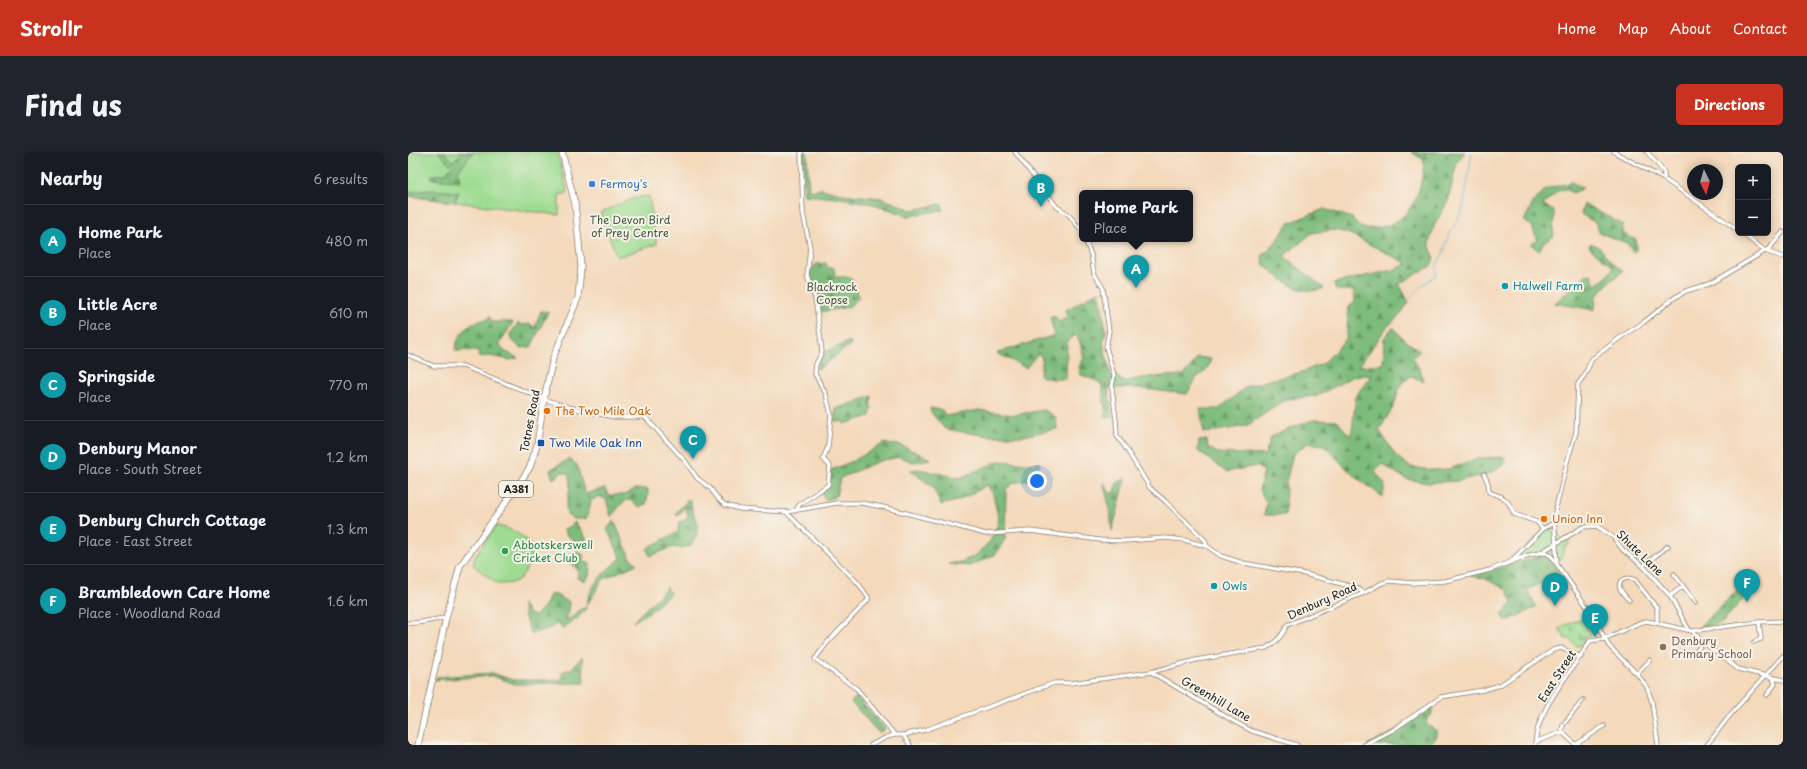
<!DOCTYPE html>
<html lang="en">
<head>
<meta charset="utf-8">
<style>
  :root { --surface:#171b24; --page:#20242c; --text:#f1f3f6; --muted:#9ea1a6; --line:#363941; --accent:#c8321e }
  body { margin:0; font-family:"Playpen Sans",sans-serif; background:var(--page); color:var(--text) }
  .controls { position:absolute; right:12px; top:12px; display:grid; overflow:hidden; border-radius:6px; box-shadow:0 2px 10px #0003 }
  .controls button { width:36px; height:36px; display:grid; place-items:center; padding:0; border:0; border-bottom:1px solid var(--line); background:var(--surface); color:var(--text); font:20px sans-serif }
  .compass { position:absolute; left:1279px; top:12px; width:36px; height:36px; border-radius:50%; background:var(--surface); box-shadow:0 2px 10px #0003; rotate:175deg }
  .you { position:absolute; left:629px; top:329px; width:14px; height:14px; margin:-10px; border:3px solid #fff; border-radius:50%; background:#1a73e8; box-shadow:0 0 0 6px #1a73e833 }
  .badge { display:grid; place-items:center; width:26px; height:26px; border-radius:50%; background:var(--accent); color:#fff; font-size:13px; font-weight:700 }
  .pin { position:absolute; translate:-50% -33px; filter:drop-shadow(0 1px 2px #0008) }
  .pin::after { content:''; position:absolute; top:21px; width:14px; height:12px; background:inherit; clip-path:polygon(0 0,100% 0,50% 100%) }
  .popup { position:absolute; left:671px; top:38px; width:114px; height:52px; box-sizing:border-box; display:grid; place-content:center; border-radius:6px; background:var(--surface); filter:drop-shadow(0 1px 3px #0005); font-size:13px; white-space:nowrap; color:var(--muted) }
  .popup b { font-size:15px; color:var(--text) }
  .popup::after { content:''; position:absolute; left:50%; top:100%; margin-left:-8px; border:8px solid transparent; border-top-color:var(--surface) }
  .list { margin:0; padding:0; list-style:none }
  h2 { display:flex; justify-content:space-between; align-items:center; height:52px; margin:0; padding:0 16px; font-size:17px }
  h2 small { font-size:13px; font-weight:400; color:var(--muted) }
  .list li { display:grid; grid-template-columns:26px 1fr auto; gap:12px; align-items:center; box-sizing:border-box; height:72px; padding:0 16px; border-top:1px solid var(--line) }
  .list b { display:block; font-size:15px; white-space:nowrap }
  .list p { margin:0; font-size:13px; white-space:nowrap; color:var(--muted) }
  .list em { font-size:13px; font-style:normal; color:var(--muted) }
  .map { position:relative; flex:none; width:1375px; height:593px; overflow:hidden; border-radius:6px }
  header { display:flex; align-items:center; gap:24px; box-sizing:border-box; height:56px; padding:0 20px; background:var(--accent); color:#fff }
  header strong { font-size:19px }
  nav { display:flex; gap:22px; margin-inline-start:auto; font-size:14px }
  .intro { display:flex; align-items:center; justify-content:space-between; box-sizing:border-box; height:96px; padding:0 24px }
  h1 { margin:0; font-size:28px }
  .button { padding:10px 18px; border-radius:6px; background:var(--accent); color:#fff; font-size:14px; font-weight:700 }
  main { display:flex; gap:24px; padding:0 24px }
  aside { flex:1; background:var(--surface); border-radius:6px; box-shadow:0 2px 10px #0003 }
  .map>svg:first-child { display:block }
</style>
</head>
<body>
<header>
<strong>Strollr</strong>
<nav><a>Home</a><a>Map</a><a>About</a><a>Contact</a></nav>
</header>
<div class="intro"><h1>Find us</h1><a class="button">Directions</a></div>
<main>
<aside>
<h2>Nearby<small>6 results</small></h2>
<ul class="list">
<li><span class="badge" style="background:#0f9aa8">A</span><div><b>Home Park</b><p>Place</p></div><em>480 m</em></li>
<li><span class="badge" style="background:#0f9aa8">B</span><div><b>Little Acre</b><p>Place</p></div><em>610 m</em></li>
<li><span class="badge" style="background:#0f9aa8">C</span><div><b>Springside</b><p>Place</p></div><em>770 m</em></li>
<li><span class="badge" style="background:#0f9aa8">D</span><div><b>Denbury Manor</b><p>Place · South Street</p></div><em>1.2 km</em></li>
<li><span class="badge" style="background:#0f9aa8">E</span><div><b>Denbury Church Cottage</b><p>Place · East Street</p></div><em>1.3 km</em></li>
<li><span class="badge" style="background:#0f9aa8">F</span><div><b>Brambledown Care Home</b><p>Place · Woodland Road</p></div><em>1.6 km</em></li>
</ul>
</aside>
<div class="map">
<svg width="1375" height="593" viewBox="0 0 1375 593">
  <defs>
    <pattern id="forest-firs" width="22" height="20" patternUnits="userSpaceOnUse"><rect width="22" height="20" fill="#7ebc7b"/><path d="M5 1l3.5 6h-7zM16 11l3.5 6h-7z" fill="#669864"/></pattern>
    <pattern id="cemetery-stones" width="16" height="16" patternUnits="userSpaceOnUse"><rect width="16" height="16" fill="#9ddc91"/><path d="M2 7V4a2 2 0 0 1 4 0v3zM10 15v-3a2 2 0 0 1 4 0v3z" fill="#87bc7c"/></pattern>
  </defs>
  <rect width="100%" height="100%" fill="#f7f3e8"/>
  <filter id="ink" filterUnits="userSpaceOnUse"><feTurbulence type="fractalNoise" baseFrequency=".025" numOctaves="2"/><feDisplacementMap in="SourceGraphic" scale="8" xChannelSelector="R" yChannelSelector="G"/><feConvolveMatrix kernelMatrix="1 2 1 2 8 2 1 2 1" color-interpolation-filters="sRGB"/></filter>
  <filter id="wash" filterUnits="userSpaceOnUse"><feTurbulence type="fractalNoise" baseFrequency=".012" numOctaves="4" result="noise"/><feDisplacementMap in="SourceGraphic" scale="16" xChannelSelector="R" yChannelSelector="G"/><feGaussianBlur stdDeviation="0.9" result="paint"/><feColorMatrix in="noise" values="0 0 0 0 0 0 0 0 0 0 0 0 0 0 0 0 0 1.4 0 .05"/><feComposite in="paint" operator="in"/></filter>
  <g filter="url(#wash)">
    <rect width="100%" height="100%" fill="#f4d9bb"/>
    <!-- green -->
    <path fill="#9ddc91" stroke="#5c7c56" d="M0 0H149L160 41 151 43V63L0 44Z
      M241 44 249 92 209 105 192 61 226 46Z
      M88 374C102 375 115 384 124 394 124 403 119 420 111 427 106 432 96 432 89 432L65 413 67 404Z
      M1143 374 1150 381 1155 389 1162 385V386L1160 391 1161 393 1157 395 1152 409 1147 407 1144 402 1137 400 1107 406 1135 379Z"/>
    <!-- forest -->
    <path fill="url(#forest-firs)" stroke="#4d6c4c" d="M30 0H36L45 9 55 0H66L50 19 52 29 24 27 23 23 37 22 44 14Z
      M395 0H399L401 39 413 37 434 42 473 46 504 58 534 52 535 58 500 64 469 53 439 47 396 43Z
      M1003 0H1057L1049 10 1040 49 1026 74 1021 92 1026 106 1023 114 991 132 1001 150 992 163 978 176 951 214 975 212 976 186 985 175 994 186 1012 199 1004 206 1012 217 1015 229 1003 224 992 233 986 254 971 278 988 304 1002 315 1024 318 1041 317 1070 306 1096 305 1097 312 1080 322 1049 329 1020 331 998 327 974 312 967 320 977 332 975 345 945 323 916 293 900 291 885 302 878 330 877 363H856L859 351 851 338 856 319 848 314 818 320 790 299 791 289 799 288 800 296 810 301 857 303 863 285 880 277 905 268 929 269 942 284 944 279 948 244 963 223 946 224 909 244 879 247 838 274 796 281 792 257H811L839 234 894 220 916 211 938 187 941 155 947 150 946 138H928L926 131 985 118 1000 112 942 82 927 78 904 81 876 104 916 136C893 146 873 127 856 113L854 104 867 91 881 71 916 57 944 66 954 76C998 80 1014 47 1016 8Z
      M1163 30 1175 36 1165 41 1156 37 1151 38 1135 52 1146 60C1147 68 1144 75 1146 84L1135 91 1131 99 1123 92 1129 89 1124 74 1116 69 1126 49 1138 37Z
      M23 38 51 40 47 50 0 44V40Z
      M1176 52 1215 73V81L1228 88 1229 96 1226 101 1219 91 1192 81 1188 71 1173 62Z
      M1183 91 1192 96 1202 109 1215 119 1201 130 1188 145 1187 158 1147 151 1179 122 1184 123 1187 134 1199 125 1205 115 1182 96 1181 93Z
      M418 111 419 116H426L427 125H442L447 132 451 145 441 155 412 160 401 121 408 112Z
      M691 139 698 179 695 191 702 220 715 229 741 225 776 223 790 205 803 207 799 218 789 225 779 242 727 236H700L704 264 698 265 694 233 689 229 673 223 671 215 676 206 671 187 667 183 659 190 658 227H645L632 224 634 206 630 201 618 216 589 201 647 183 642 166 647 164 651 170 660 165 658 158Z
      M133 159 140 160 123 195 112 196 104 188 103 181 110 171 114 173 123 172 126 177Z
      M81 164 84 170H105L91 192 96 199 110 206 103 208 82 204 70 205 71 198 47 199C50 180 62 170 80 167Z
      M442 189 443 192C436 197 414 217 408 217L415 201Z
      M464 244 462 255H464L462 264 436 272 435 269 427 270 426 268 428 257Z
      M522 256 534 258 538 264 571 258 605 263 636 258 648 265 649 277 615 284H580L537 277 523 260Z
      M477 291 484 293 490 292 523 307 506 310 491 305 471 309 432 326 428 344 418 349 413 340 421 332 423 318 445 309Z
      M161 307 169 313 177 342 197 336 200 343H216L228 337H240V343L238 352 232 355C228 353 224 348 221 348 215 348 207 359 205 364H203L198 347 191 344 183 349 180 362 178 367H166L159 363 158 355 162 336 161 322 154 320 145 327 142 318Z
      M591 309 619 312 632 311 626 327 605 331 598 337 597 387 588 402 561 414 540 412 553 410 567 404 583 388 591 369 585 342 579 333 552 348 533 353 525 335 502 318 510 317 552 326Z
      M718 326 704 379 702 357 695 330 702 341H707L709 331Z
      M280 348 283 350 284 358 290 372 288 385 282 394 273 396 265 395 242 404 239 397 241 395 270 380 271 370 278 368 280 362 276 355 271 362H267Z
      M206 369 222 405 229 412 195 427 179 453 178 452C187 426 194 423 213 406L199 377Z
      M167 370 178 386 177 392 166 389 157 381 156 377 163 374Z
      M166 398 172 400 175 403V409L182 412 181 424 177 429 169 426 170 418 160 409Z
      M1136 403 1140 404 1151 420 1120 438 1128 455 1097 470 1094 462 1104 451 1099 438 1076 426 1062 424Z
      M259 435 262 442 244 458 225 470C236 457 249 448 259 435Z
      M1333 435 1343 438 1314 471 1290 476Z
      M146 442 161 450 159 469 173 457 179 455 170 466 154 477 151 470 140 477 123 482 118 469 114 451 121 462 127 464 137 454 142 443Z
      M174 505 176 531 107 532 85 524 27 528 29 525 84 521 105 528H154V520L163 517Z
      M449 545 477 577 471 581 443 550Z
      M1024 554V562L1018 569 1019 573 1029 579 1027 586 1022 593H959L982 582Z"/>
    <!-- cemetery -->
    <path fill="url(#cemetery-stones)" stroke="#5c7c56" d="M1178 464 1185 471 1188 480 1175 486 1176 493 1168 494 1161 486 1158 488 1151 476Z"/>
    <g fill="none" stroke-linecap="round" stroke-linejoin="round">
      <!-- stream -->
      <path stroke="#5fa3d3" stroke-width="1" d="M1002 146 1015 133 1028 123 1029 112 1035 102 1039 88 1055 57 1064 0"/>
    </g>
  </g>
  <g filter="url(#ink)">
    <g fill="none" stroke-linecap="round" stroke-linejoin="round">
      <defs>
        <path id="street" d="M607 0 649 55 660 62 674 79
          M1206 0 1256 27 1330 78
          M1239 0 1256 20V27
          M1334 81 1357 99 1362 96 1375 80
          M677 87 683 103 686 121 695 136 701 179 698 195 706 223 704 236 708 268 709 284 717 295 742 336 757 349 797 388 799 394
          M0 203 26 214H55L136 247 160 255 206 265H237L278 310 289 326 302 336 311 348 317 353 332 357 378 360 429 351H454L479 356 578 382 622 379 692 388 716 389 758 386 776 388 799 394 813 404 835 411 897 422 949 436 956 441
          M1076 322 1080 331 1081 340C1096 345 1100 346 1106 362L1129 370 1135 377
          M387 359 392 352 420 333 422 314 415 307 420 295 423 263 418 242 407 222 408 212 414 200 412 182 407 146 399 123 402 96 395 61 393 0
          M378 360 450 431 460 445V448L419 491 407 507 449 537 487 583
          M1132 401 1175 375 1189 374 1205 385 1215 398 1235 414 1262 444 1281 478
          M1102 410 1135 377 1146 371
          M1149 412 1146 364 1159 310 1168 280 1170 232 1176 224 1184 207 1213 185 1236 170 1266 146 1278 139 1301 132 1357 99 1375 105
          M1235 414 1260 394
          M1266 422 1288 451
          M1262 444 1275 434
          M1221 448C1218 445 1214 441 1212 437 1209 427 1219 424 1227 428L1249 456V471
          M0 471C13 472 25 467 38 466
          M1284 479 1295 490 1330 517 1375 528
          M1346 490 1353 487 1351 470
          M1286 503 1295 490
          M743 520 827 570 844 579 889 593
          M1229 522 1242 508
          M1359 543 1367 532 1365 526
          M1154 580 1168 593
          M495 583 502 593
          M1127 590 1154 580 1155 573 1175 548
          M463 593 479 585 487 583H495L517 578 646 531H663L743 520 788 508 858 496C869 490 874 484 879 473L956 441 974 431 981 429 1005 431 1037 429 1082 418 1118 404 1131 401H1138L1143 404 1182 459 1201 494 1229 522 1239 535 1244 550 1250 593
          M955 593 985 578 1033 545 1075 538 1092 533 1145 498 1153 496 1173 505
          M1127 593C1128 557 1164 520 1182 489L1196 487 1231 471 1239 469 1284 479 1351 470 1375 469
          M1167 593 1196 574
          M1299 593 1323 562 1375 504"/>
        <path id="primary" d="M10 593 38 466 52 414 109 335 122 315 129 293 136 247 145 206 170 146 173 114 170 81 167 52 154 0"/>
      </defs>
      <!-- street casing -->
      <use href="#street" stroke="#887a6c" stroke-width="5"/>
      <!-- primary casing -->
      <use href="#primary" stroke="#887a6c" stroke-width="7"/>
      <!-- street -->
      <use href="#street" stroke="#fff" stroke-width="3.5"/>
      <!-- primary -->
      <use href="#primary" stroke="#fff" stroke-width="5.5"/>
    </g>
  </g>
  <!-- markers -->
  <circle fill="#3f7fe0" stroke="#f7f3e8" stroke-width="1.5" cx="184" cy="32" r="4"/>
  <g fill="#0f9aa8" stroke="#f7f3e8" stroke-width="1.5">
    <circle cx="1097" cy="134" r="4"/>
    <circle cx="806" cy="434" r="4"/>
  </g>
  <g fill="#e8710a" stroke="#f7f3e8" stroke-width="1.5">
    <circle cx="139" cy="259" r="4"/>
    <circle cx="1136" cy="367" r="4"/>
  </g>
  <rect fill="#1a4fb4" stroke="#f7f3e8" stroke-width="1.5" x="129" y="287" width="8" height="8" rx="2"/>
  <circle fill="#2e9e5b" stroke="#f7f3e8" stroke-width="1.5" cx="97" cy="399" r="4"/>
  <circle fill="#8d6e63" stroke="#f7f3e8" stroke-width="1.5" cx="1255" cy="495" r="4"/>
  <g text-anchor="middle" stroke-width="4" stroke-linejoin="round" paint-order="stroke">
    <!-- shield labels -->
    <rect fill="#f7f3e8" stroke="#5e5c59" stroke-width="1" x="91" y="329" width="34" height="16" rx="3"/>
    <g font-size="10" font-weight="bold" fill="#1c1c1c">
      <text x="108" y="341">A381</text>
    </g>
    <!-- shop labels -->
    <g font-size="11" fill="#366cbe" stroke="#f7f3e8" text-anchor="start">
      <text x="192" y="36">Fermoy's</text>
    </g>
    <!-- park labels -->
    <g font-size="11" fill="#43563f" stroke="#f7f3e8">
      <text x="222" y="72">The Devon Bird<tspan x="222" dy="13">of Prey Centre</tspan></text>
      <text x="424" y="139">Blackrock<tspan x="424" dy="13">Copse</tspan></text>
    </g>
    <!-- culture labels -->
    <g font-size="11" fill="#0d838f" stroke="#f7f3e8" text-anchor="start">
      <text x="1105" y="138">Halwell Farm</text>
      <text x="814" y="438">Owls</text>
    </g>
    <!-- food labels -->
    <g font-size="11" fill="#c56008" stroke="#f7f3e8" text-anchor="start">
      <text x="147" y="263">The Two Mile Oak</text>
      <text x="1144" y="371">Union Inn</text>
    </g>
    <!-- street labels -->
    <g font-size="11" fill="#1c1c1c" stroke="#f7f3e8">
      <text transform="translate(122 269) rotate(-79)" y="4">Totnes Road</text>
      <text transform="translate(1232 401) rotate(44)" y="4">Shute Lane</text>
      <text transform="translate(914 449) rotate(-24)" y="4">Denbury Road</text>
      <text transform="translate(1149 524) rotate(-57)" y="4">East Street</text>
      <text transform="translate(808 547) rotate(30)" y="4">Greenhill Lane</text>
    </g>
    <!-- transit labels -->
    <g font-size="11" fill="#164399" stroke="#f7f3e8" text-anchor="start">
      <text x="141" y="295">Two Mile Oak Inn</text>
    </g>
    <!-- leisure labels -->
    <g font-size="11" fill="#27864d" stroke="#f7f3e8" text-anchor="start">
      <text x="105" y="397">Abbotskerswell<tspan x="105" dy="13">Cricket Club</tspan></text>
    </g>
    <!-- education labels -->
    <g font-size="11" fill="#785e54" stroke="#f7f3e8" text-anchor="start">
      <text x="1263" y="493">Denbury<tspan x="1263" dy="13">Primary School</tspan></text>
    </g>
  </g>
</svg>
<div class="controls">
<button>+</button>
<button>−</button>
</div>
<svg class="compass" viewBox="-18 -18 36 36"><path d="M0-13l5 13h-10z" fill="#e53935"/><path d="M0 13l5-13h-10z" fill="#9ea1a6"/></svg>
<div class="you"></div>
<div class="pin badge" style="left:728px;top:136px;background:#0f9aa8">A</div>
<div class="popup"><b>Home Park</b>Place</div>
<div class="pin badge" style="left:633px;top:55px;background:#0f9aa8">B</div>
<div class="pin badge" style="left:285px;top:307px;background:#0f9aa8">C</div>
<div class="pin badge" style="left:1147px;top:454px;background:#0f9aa8">D</div>
<div class="pin badge" style="left:1187px;top:485px;background:#0f9aa8">E</div>
<div class="pin badge" style="left:1339px;top:450px;background:#0f9aa8">F</div>
</div>
</main>
</body>
</html>
